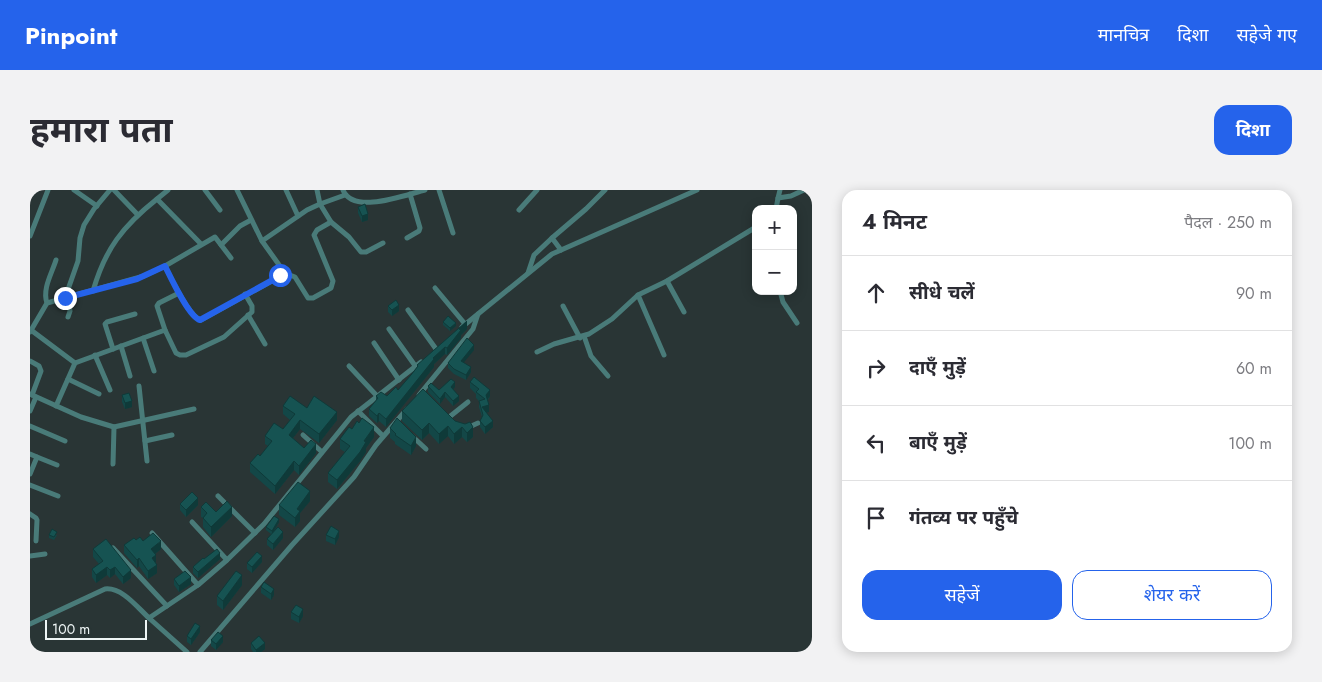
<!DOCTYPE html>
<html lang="hi">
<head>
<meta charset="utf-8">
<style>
	body { margin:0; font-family:Jost,"Noto Sans Devanagari",sans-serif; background:#f2f2f3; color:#2b2b33 }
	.controls { position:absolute; right:15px; top:15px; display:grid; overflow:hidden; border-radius:10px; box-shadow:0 2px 12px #0003 }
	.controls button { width:45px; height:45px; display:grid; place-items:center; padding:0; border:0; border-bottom:1px solid #e1e1e2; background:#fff; color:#2b2b33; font:25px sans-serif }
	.scale { position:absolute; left:15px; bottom:12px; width:102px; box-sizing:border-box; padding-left:5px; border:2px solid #eef5f5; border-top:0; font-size:14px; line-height:18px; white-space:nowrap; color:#eef5f5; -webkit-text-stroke:4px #293535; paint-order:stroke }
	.stop { position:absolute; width:15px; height:15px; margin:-11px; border:4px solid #2563eb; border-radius:50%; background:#fff }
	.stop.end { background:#2563eb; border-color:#fff; box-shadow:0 1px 5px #0008 }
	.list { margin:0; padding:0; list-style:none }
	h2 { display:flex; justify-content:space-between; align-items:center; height:65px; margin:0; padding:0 20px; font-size:21px }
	h2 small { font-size:16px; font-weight:400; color:#7c7c81 }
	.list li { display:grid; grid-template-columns:32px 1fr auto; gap:15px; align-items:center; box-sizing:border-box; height:75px; padding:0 20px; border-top:1px solid #e1e1e2 }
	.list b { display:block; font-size:19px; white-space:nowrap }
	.list em { font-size:16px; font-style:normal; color:#7c7c81 }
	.actions { display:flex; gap:10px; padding:15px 20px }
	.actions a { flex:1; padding:11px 0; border:1px solid #2563eb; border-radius:15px; text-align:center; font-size:18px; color:#2563eb }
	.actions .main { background:#2563eb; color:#fff }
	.icon { flex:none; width:28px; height:28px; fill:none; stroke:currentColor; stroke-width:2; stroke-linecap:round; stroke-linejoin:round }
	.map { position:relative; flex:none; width:782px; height:462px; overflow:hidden; border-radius:15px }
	header { display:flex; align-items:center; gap:30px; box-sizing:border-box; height:70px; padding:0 25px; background:#2563eb; color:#fff }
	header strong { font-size:24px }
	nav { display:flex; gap:28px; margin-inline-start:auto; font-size:18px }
	.intro { display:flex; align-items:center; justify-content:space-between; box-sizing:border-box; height:120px; padding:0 30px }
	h1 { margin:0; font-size:35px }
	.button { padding:12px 22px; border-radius:15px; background:#2563eb; color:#fff; font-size:18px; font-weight:700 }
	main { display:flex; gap:30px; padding:0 30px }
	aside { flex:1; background:#fff; border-radius:15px; box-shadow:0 2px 12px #0003 }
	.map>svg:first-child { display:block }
</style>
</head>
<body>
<header>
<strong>Pinpoint</strong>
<nav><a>मानचित्र</a><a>दिशा</a><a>सहेजे गए</a></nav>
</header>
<div class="intro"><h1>हमारा पता</h1><a class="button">दिशा</a></div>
<main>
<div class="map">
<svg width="782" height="462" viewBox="0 0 782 462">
	<rect width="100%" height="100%" fill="#293535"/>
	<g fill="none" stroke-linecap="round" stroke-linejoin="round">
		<g stroke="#497b79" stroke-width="5">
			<polyline points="44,0 67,16"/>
			<polyline points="84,0 108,25"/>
			<polyline points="175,0 190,20"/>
			<polyline points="207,0 232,51"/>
			<polyline points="256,0 268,26"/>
			<path d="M313 0C323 25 375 5 395 0"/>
			<polyline points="409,0 423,43"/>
			<polyline points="750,0 748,8 761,6 774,0"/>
			<polyline points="315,5 290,14 301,32 319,47 331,62 336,62 353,53"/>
			<polyline points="127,9 138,0"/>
			<polyline points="746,19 748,8"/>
			<polyline points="489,20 507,0"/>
			<polyline points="0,46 18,0"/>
			<polyline points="377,48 389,41 390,38 380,4"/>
			<polyline points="191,55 210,36 221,30"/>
			<polyline points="531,60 522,48 556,19 575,0"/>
			<path d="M135 76C141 88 159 127 171 130L249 87 252 82V79L232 51 277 20 290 14 287 0"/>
			<polyline points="252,82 265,87 278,108 283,108 301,98 303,91 284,45 287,40 301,32"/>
			<polyline points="498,83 504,65 522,48"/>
			<polyline points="637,91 654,122"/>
			<polyline points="405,98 435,134"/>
			<path d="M63 101C75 59 93 36 127 9L171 54"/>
			<polyline points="750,101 753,112 767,133"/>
			<polyline points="608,105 634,165"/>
			<polyline points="35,108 48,71 50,48 54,35 64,19 80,0"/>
			<path d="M17 113C12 99 22 83 26 70"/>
			<polyline points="533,116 550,148"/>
			<polyline points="378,120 406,159"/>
			<polyline points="218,125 235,154"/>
			<polyline points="38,127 40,121 38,107"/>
			<polyline points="432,137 522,64 667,0"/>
			<polyline points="359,139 386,177"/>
			<polyline points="1,140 45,173 26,216"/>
			<polyline points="135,140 127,116 129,113 149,103"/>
			<polyline points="0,142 17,113 114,86 135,76 185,47 201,68"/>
			<polyline points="554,146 561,166 578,186"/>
			<polyline points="113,148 124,181"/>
			<polyline points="344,153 369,190"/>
			<polyline points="91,156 100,186"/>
			<polyline points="83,159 75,134 77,132 105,124"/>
			<polyline points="507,162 524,154 559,144 582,129 608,105 637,91 726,37"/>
			<polyline points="65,165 80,200"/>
			<polyline points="0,171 9,176 11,181 2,205"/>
			<polyline points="45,173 135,140 146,163 150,165 156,165 194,147 222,122 222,116 215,104"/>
			<polyline points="319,176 347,206"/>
			<polyline points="38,189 69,204"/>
			<polyline points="109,196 117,271"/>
			<polyline points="0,204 51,227 84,237 164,219"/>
			<polyline points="389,205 443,139 448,124"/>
			<polyline points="0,221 6,207"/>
			<polyline points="328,221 353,246"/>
			<polyline points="418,228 438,212"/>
			<polyline points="0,236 35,251"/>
			<polyline points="437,238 448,233"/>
			<polyline points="273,245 292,262"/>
			<polyline points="382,246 396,259"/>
			<polyline points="115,251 142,245"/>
			<polyline points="0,264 7,267 0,284"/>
			<polyline points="7,267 27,275"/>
			<polyline points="83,274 84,237"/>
			<polyline points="0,295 28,306"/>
			<polyline points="188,306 225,343"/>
			<polyline points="0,324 6,328 7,330 6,351"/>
			<polyline points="162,332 197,370"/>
			<polyline points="122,343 168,395"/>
			<polyline points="83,358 137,416"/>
			<polyline points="0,366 15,364"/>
			<polyline points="119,428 157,462"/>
			<path d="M0 434 75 399C92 397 107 417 119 428L168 395 197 370 234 334 321 227 391 172"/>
			<polyline points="170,462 262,355 324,287 346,255 377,219"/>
		</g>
	</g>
	<g fill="#134747">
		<polygon points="328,17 338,30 332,32 328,23"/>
		<polygon points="358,116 369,121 362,126 358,122"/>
		<polygon points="413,132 426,136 420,141 413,135"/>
		<polygon points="437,139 431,145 431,148 417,165 415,164 404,174 404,177 356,237 349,231 347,233 339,226 339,219 346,211 346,206 357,206 368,200 381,185 387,177 387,175"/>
		<polygon points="444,160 433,172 441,182 436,190 424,184 418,178 418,173"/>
		<polygon points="440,192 460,206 458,210 459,222 456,222 463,237 455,244 450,237 450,231 452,227 449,217 449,211 446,208 446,204 440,198"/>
		<polygon points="398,196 409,200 425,197 423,199 429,211 423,216 415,207 410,214 398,202"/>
		<polygon points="92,205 102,217 95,219 92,212"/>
		<polygon points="253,216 277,218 307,230 289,253 270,239 263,248 274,258 286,263 269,285 264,280 245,304 220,282 220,273 230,266 238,256 235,254 235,246 253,239 260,230 253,224"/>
		<polygon points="372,221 425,231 443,247 437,252 432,247 424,254 418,246 409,254 399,243 392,250 372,231"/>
		<polygon points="360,238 386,256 381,265 365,254 365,252 360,248"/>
		<polygon points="322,239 344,247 336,258 336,262 330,271 307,299 298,292 298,283 315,262 310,259 310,249"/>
		<polygon points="280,311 270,323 270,331 265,337 249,325 249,315"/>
		<polygon points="150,314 168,315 156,327 150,320"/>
		<polygon points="171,317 186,322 202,326 181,347 173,337 173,328 171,327"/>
		<polygon points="249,332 243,343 253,348 243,360 237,355 237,349 241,344 236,340 236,337"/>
		<polygon points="19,345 27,345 24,350 19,348"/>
		<polygon points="296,345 309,347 305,355 296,351"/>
		<polygon points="106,350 113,351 131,359 125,364 127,383 118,389 109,376 107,378 94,363 94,355"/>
		<polygon points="63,359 101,388 93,394 85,384 80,388 77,385 66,393 62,387 62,379 69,374 63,367"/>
		<polygon points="174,369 190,369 168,388 163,383 163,377"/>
		<polygon points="232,372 222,383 217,379 217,373"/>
		<polygon points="144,389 161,394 149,402 144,395"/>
		<polygon points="212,395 193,420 187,415 187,406"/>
		<polygon points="231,397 244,405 241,410 231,403"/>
		<polygon points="261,422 273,426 269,433 261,429"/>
		<polygon points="170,442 161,455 157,452 157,446"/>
		<polygon points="181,450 193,452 186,460 181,456"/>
		<polygon points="221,453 235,459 231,462 223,462 221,459"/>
	</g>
	<g fill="#0f3a39">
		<polygon points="338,24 338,30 332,32 332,26"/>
		<polygon points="369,115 369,121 362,126 362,120"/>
		<polygon points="437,131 437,139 431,145 431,148 417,165 417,158 429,139"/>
		<polygon points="426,133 426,136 420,141 420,138"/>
		<polygon points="444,155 444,160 431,176 431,171"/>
		<polygon points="415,157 415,164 404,174 404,177 356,237 356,229 403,168"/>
		<polygon points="441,177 441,182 436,190 436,185"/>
		<polygon points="425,192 425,197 421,202 421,197"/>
		<polygon points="460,200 460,206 456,211 456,205"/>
		<polygon points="415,202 415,207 410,214 410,209"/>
		<polygon points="429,206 429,211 423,216 423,211"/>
		<polygon points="102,211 102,217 95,219 95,213"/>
		<polygon points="459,215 459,222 452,224 452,217"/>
		<polygon points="307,222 307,230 289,253 289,244"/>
		<polygon points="349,223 349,231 347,233 347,226"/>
		<polygon points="270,230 270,239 259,253 259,245"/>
		<polygon points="463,231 463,237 455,244 455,237"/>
		<polygon points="399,233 399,243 392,250 392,240"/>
		<polygon points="418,236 418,246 409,254 409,244"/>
		<polygon points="344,237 344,247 336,258 336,262 330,271 307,299 307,290"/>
		<polygon points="432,237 432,247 424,254 424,244"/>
		<polygon points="443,237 443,247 437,252 437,243"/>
		<polygon points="386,247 386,256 381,265 381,256"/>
		<polygon points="286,254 286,263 269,285 269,276"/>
		<polygon points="264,271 264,280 245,304 245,296"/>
		<polygon points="280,301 280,311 270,323 270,331 265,337 265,328 267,319"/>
		<polygon points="168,308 168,315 156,327 156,320"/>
		<polygon points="202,317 202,326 181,347 181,337"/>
		<polygon points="249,329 249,332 242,344 242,341"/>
		<polygon points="309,341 309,347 305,355 305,349"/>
		<polygon points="253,342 253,348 243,360 243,354"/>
		<polygon points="131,351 131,359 121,367 121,359"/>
		<polygon points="190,363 190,369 168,388 168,382"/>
		<polygon points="126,365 126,373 122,368"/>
		<polygon points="232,366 232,372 222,383 222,377"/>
		<polygon points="109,368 109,376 107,378 107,370"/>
		<polygon points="127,375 127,383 118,389 118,381"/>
		<polygon points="77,377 77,385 66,393 66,385"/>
		<polygon points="85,377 85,384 80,388 80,380"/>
		<polygon points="101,380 101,388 93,394 93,387"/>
		<polygon points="212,385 212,395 193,420 193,411"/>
		<polygon points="161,387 161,394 149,402 149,396"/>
		<polygon points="244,399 244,405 241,410 241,404"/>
		<polygon points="273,419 273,426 269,433 269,427"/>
		<polygon points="170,436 170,442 161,455 161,449"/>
		<polygon points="193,446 193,452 186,460 186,454"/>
		<polygon points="235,453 235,459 231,462 226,462 226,460"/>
	</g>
	<g fill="#165352" stroke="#0f3a39">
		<polygon points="335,14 338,24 332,26 328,17"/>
		<polygon points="366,110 369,115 362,120 358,116"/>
		<polygon points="418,126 426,133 420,138 413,132"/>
		<polygon points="437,131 429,139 431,140 417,158 415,157 403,168 404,169 356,229 349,223 347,226 339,219 348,208 346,206 351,202 357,206 366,197 368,200 381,185 388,176 387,175"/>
		<polygon points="437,148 444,155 431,171 441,177 436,185 424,179 418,173"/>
		<polygon points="444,187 460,200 456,205 459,215 452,217 463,231 455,237 450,231 453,225 449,211 455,209 446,202 449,199 440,192"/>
		<polygon points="421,189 425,192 421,197 429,206 423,211 415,202 410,209 398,196 401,193 409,200"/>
		<polygon points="393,199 425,231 435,234 440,232 443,237 437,243 432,237 424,244 418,236 409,244 399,233 392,240 372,221"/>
		<polygon points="99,203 102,211 95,213 92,205"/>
		<polygon points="260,206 277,218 284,206 307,222 289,244 270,230 259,245 274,258 281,250 286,254 269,276 264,271 245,296 220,273 228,264 230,266 242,251 235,246 244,233 253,239 265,224 253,216"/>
		<polygon points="332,228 344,237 334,251 336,252 330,262 307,290 298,283 320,256 310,249 319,237 322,239 327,231 329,233"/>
		<polygon points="367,228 386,247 381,256 365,245 366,244 360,238"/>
		<polygon points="268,292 280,301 267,319 270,321 265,328 249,315"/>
		<polygon points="162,302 168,308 156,320 150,314"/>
		<polygon points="197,311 202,317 181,337 173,328 177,323 171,317 176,312 186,322"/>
		<polygon points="244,326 249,329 242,341 236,337"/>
		<polygon points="301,336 309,341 305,349 296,345"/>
		<polygon points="248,337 253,342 243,354 237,349"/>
		<polygon points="22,339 27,342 24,347 19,345"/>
		<polygon points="123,343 131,351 121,359 126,365 122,368 127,375 118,381 109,368 107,370 94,355 104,348 106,350 110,347 113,351"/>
		<polygon points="76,349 101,380 93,387 85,377 80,380 77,377 66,385 62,379 73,371 63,359"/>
		<polygon points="187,359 190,363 168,382 163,377 173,368 174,369"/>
		<polygon points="227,362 232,366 222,377 217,373"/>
		<polygon points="155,381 161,387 149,396 144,389"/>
		<polygon points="206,381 212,385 193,411 187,406"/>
		<polygon points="234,392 244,399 241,404 231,397"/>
		<polygon points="266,415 273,419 269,427 261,422"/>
		<polygon points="165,433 170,436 161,449 157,446"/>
		<polygon points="188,442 193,446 186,454 181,450"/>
		<polygon points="229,446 235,453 226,460 221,453"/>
	</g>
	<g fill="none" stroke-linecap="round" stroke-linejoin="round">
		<path stroke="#2563eb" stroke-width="6" d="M35 108 107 89 135 76C141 88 159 127 170 130L248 87 250 85"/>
	</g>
</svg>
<div class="controls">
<button>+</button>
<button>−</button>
</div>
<div class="scale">100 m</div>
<div class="stop" style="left:250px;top:85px"></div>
<div class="stop end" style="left:35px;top:108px"></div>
</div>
<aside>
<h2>4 मिनट<small>पैदल · 250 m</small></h2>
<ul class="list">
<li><svg class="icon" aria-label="ahead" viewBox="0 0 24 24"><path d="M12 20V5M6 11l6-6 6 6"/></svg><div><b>सीधे चलें</b></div><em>90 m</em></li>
<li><svg class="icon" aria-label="right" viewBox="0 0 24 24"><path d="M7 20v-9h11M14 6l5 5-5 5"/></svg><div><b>दाएँ मुड़ें</b></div><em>60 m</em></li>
<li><svg class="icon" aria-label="left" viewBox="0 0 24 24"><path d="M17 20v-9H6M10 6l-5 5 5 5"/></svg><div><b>बाएँ मुड़ें</b></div><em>100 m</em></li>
<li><svg class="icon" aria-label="arrive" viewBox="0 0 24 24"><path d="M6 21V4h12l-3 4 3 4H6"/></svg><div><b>गंतव्य पर पहुँचे</b></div></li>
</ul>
<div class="actions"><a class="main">सहेजें</a><a>शेयर करें</a></div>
</aside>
</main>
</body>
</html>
